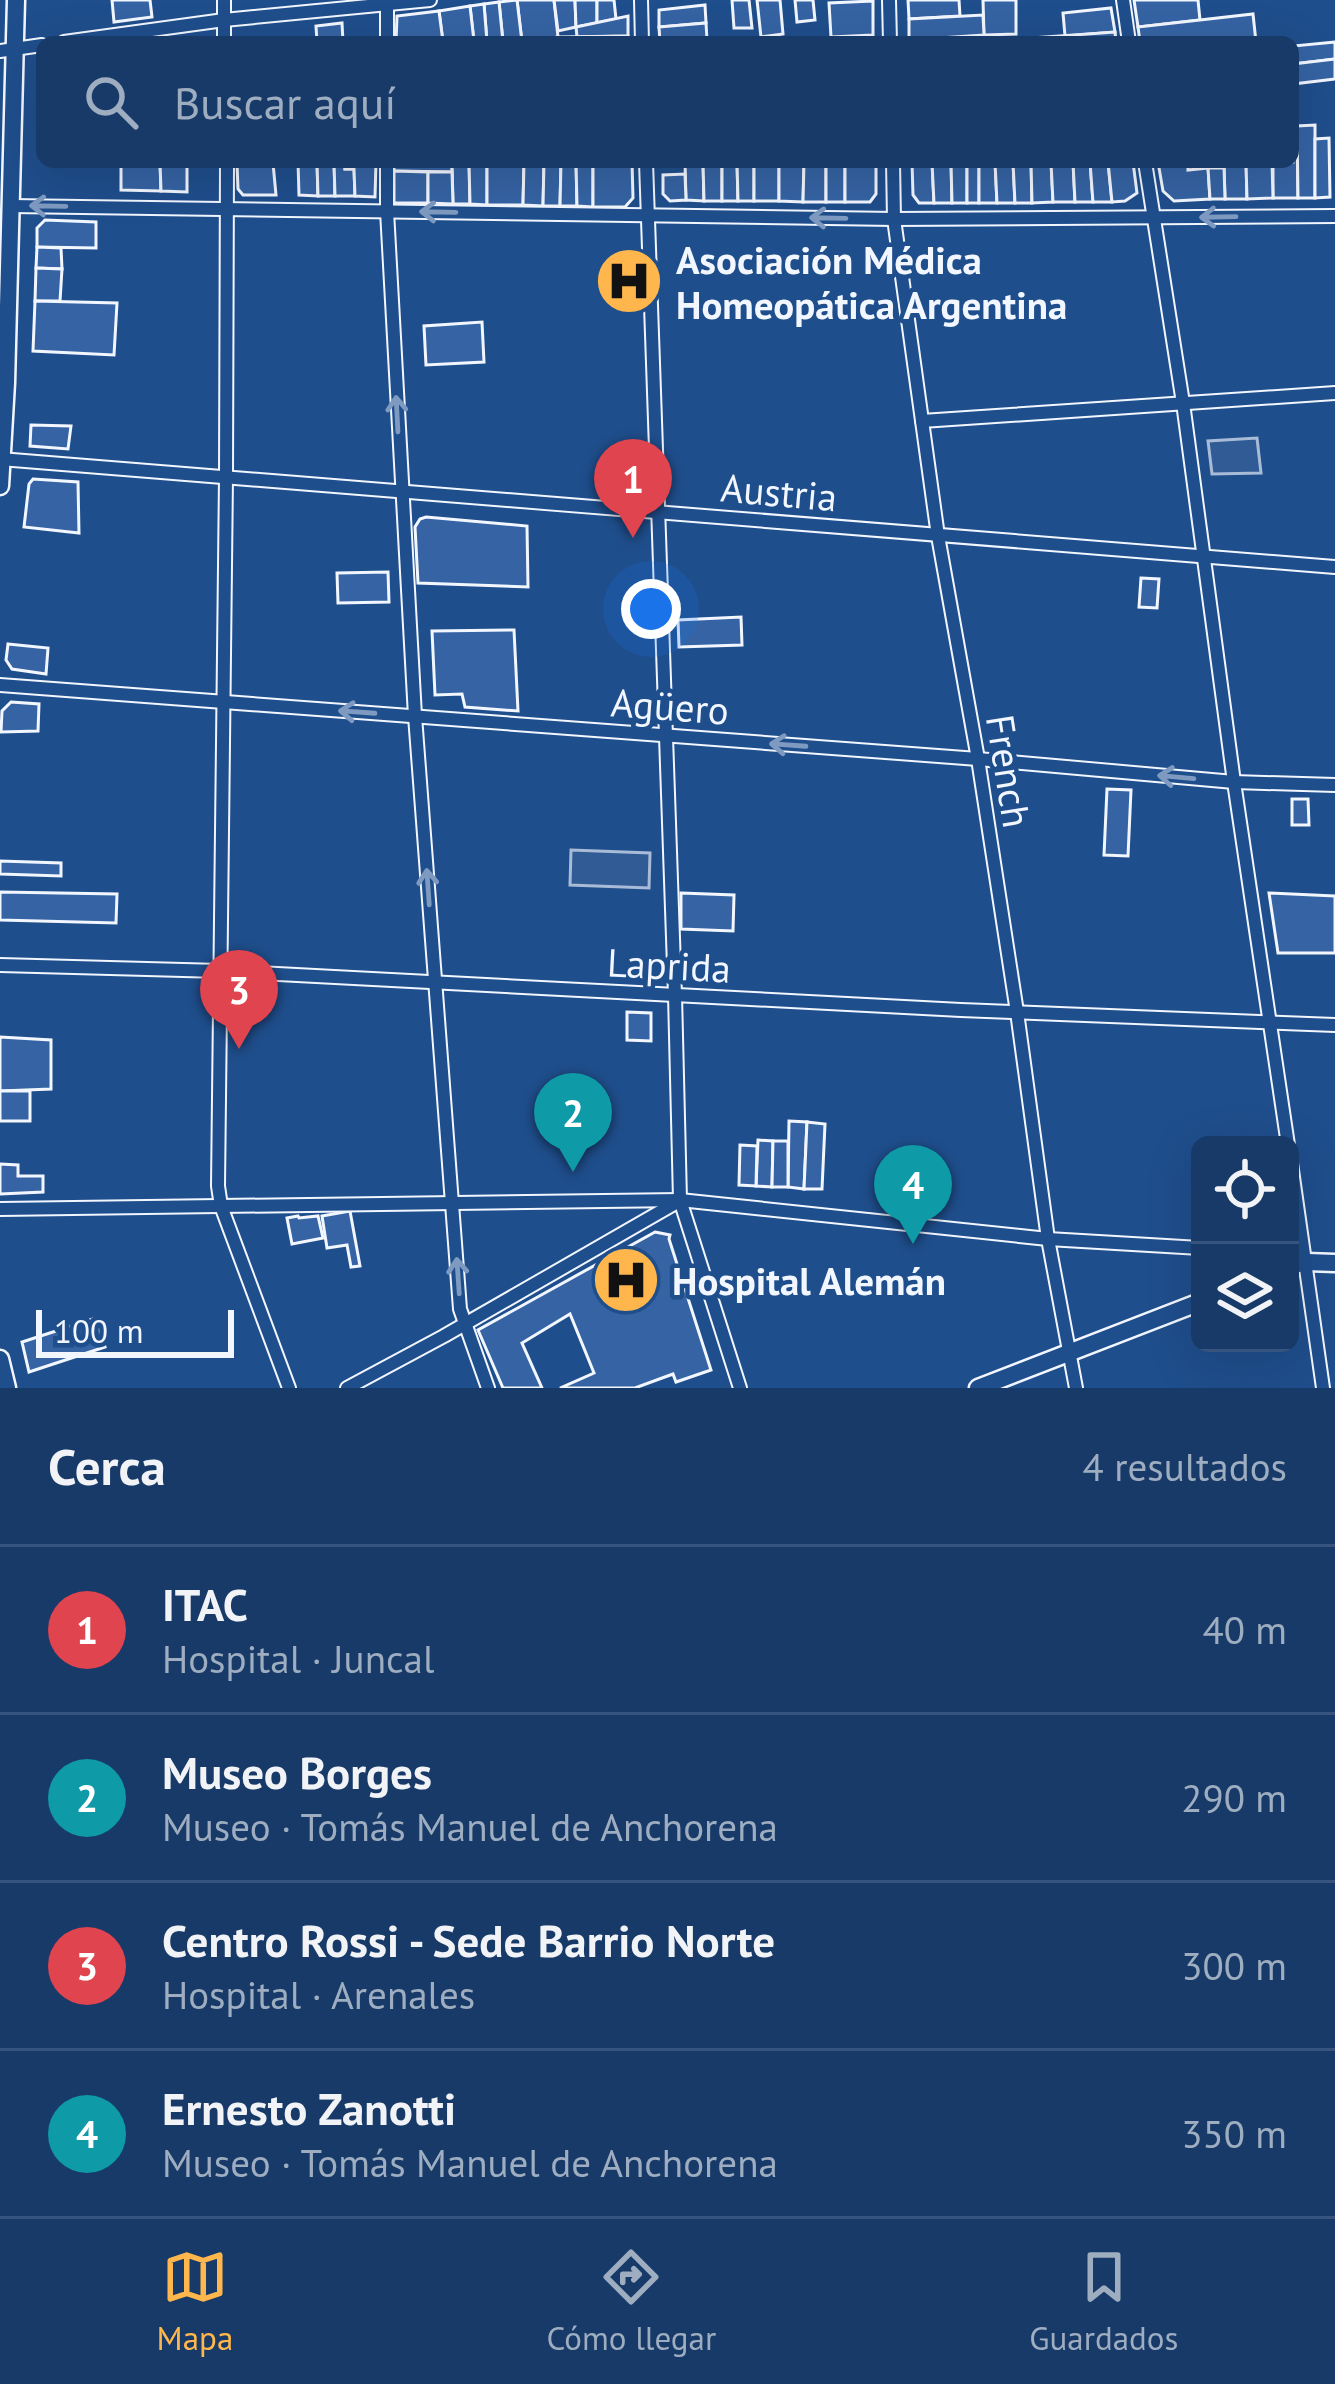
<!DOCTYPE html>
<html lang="es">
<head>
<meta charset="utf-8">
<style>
	body { margin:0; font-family:"PT Sans",sans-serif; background:#244571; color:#f1f3f6 }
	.controls { position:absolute; right:36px; bottom:36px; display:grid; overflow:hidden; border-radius:18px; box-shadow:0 12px 48px #0002 }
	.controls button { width:108px; height:108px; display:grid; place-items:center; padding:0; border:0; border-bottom:3px solid #36547d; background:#173a69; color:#f1f3f6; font:60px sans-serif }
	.scale { position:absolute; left:36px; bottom:30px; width:198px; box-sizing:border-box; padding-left:12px; border:6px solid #f2f6ff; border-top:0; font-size:33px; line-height:42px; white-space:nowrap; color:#f2f6ff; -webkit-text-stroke:9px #1f4e8c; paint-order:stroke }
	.you { position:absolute; left:651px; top:609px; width:42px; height:42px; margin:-30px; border:9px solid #fff; border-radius:50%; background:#1a73e8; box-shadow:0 0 0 18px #1a73e833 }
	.badge { display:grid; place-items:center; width:78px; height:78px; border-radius:50%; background:#ffb74d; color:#fff; font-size:39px; font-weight:700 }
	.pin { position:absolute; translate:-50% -99px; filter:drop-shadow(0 3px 6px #0008) }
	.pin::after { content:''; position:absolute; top:63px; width:42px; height:36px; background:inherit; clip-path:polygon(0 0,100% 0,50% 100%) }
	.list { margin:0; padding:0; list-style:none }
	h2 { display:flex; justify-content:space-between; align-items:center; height:156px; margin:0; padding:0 48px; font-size:51px }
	h2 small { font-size:39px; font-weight:400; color:#9eadc0 }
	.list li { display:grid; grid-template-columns:78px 1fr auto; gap:36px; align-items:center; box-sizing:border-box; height:168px; padding:0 48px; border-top:3px solid #36547d }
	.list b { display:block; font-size:45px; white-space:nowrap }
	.list p { margin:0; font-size:39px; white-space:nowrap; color:#9eadc0 }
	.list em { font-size:39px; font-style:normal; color:#9eadc0 }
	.icon { flex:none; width:66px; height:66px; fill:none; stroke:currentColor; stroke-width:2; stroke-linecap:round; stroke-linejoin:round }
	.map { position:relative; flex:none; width:1335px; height:1388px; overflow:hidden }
	.search { position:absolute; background:#173a69; box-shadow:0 12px 48px #0002; left:36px; right:36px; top:36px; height:132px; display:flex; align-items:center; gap:30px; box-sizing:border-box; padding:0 42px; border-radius:18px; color:#9eadc0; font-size:45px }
	.sheet { height:828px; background:#173a69 }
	nav { display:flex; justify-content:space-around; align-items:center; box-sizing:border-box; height:168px; border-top:3px solid #36547d; background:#173a69; font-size:33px; color:#9eadc0 }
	nav a { display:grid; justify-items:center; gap:6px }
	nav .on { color:#ffb74d }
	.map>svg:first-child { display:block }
</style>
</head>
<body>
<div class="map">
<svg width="1335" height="1388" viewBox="0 0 1335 1388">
	<rect width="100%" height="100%" fill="#1f4e8c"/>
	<g fill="#305b95" stroke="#a8bbd7" stroke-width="3">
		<polygon points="1257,438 1261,473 1212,474 1208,441"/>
		<polygon points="571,850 650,853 649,888 570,885"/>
	</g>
	<g fill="#3563a3" stroke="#f2f6ff" stroke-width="3">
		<polygon points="112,0 150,0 152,17 114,22"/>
		<polygon points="517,0 554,0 558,37 522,42"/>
		<polygon points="517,0 522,42 503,42 499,2"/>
		<polygon points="554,0 575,0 576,27 558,31"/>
		<polygon points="575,0 597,0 597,23 576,27"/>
		<polygon points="597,0 614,0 616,19 597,23"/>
		<polygon points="732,0 749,0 752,28 734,28"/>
		<polygon points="757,0 780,0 783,34 761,37"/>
		<polygon points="795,0 813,0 815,20 797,22"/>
		<polygon points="908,0 959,0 960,16 909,19"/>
		<polygon points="983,0 1016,0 1016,34 984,35"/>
		<polygon points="1134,0 1198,0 1200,20 1138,27"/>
		<polygon points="873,1 873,35 831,37 829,3"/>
		<polygon points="499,2 503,42 487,42 484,4"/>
		<polygon points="484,4 487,42 474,42 470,6"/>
		<polygon points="705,5 706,23 659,27 659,10"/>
		<polygon points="470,6 474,41 443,42 439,11"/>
		<polygon points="1111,8 1115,32 1065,36 1063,13"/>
		<polygon points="439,11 443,42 396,42 397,16"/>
		<polygon points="1253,14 1256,42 1140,42 1138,27"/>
		<polygon points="983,15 984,35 909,40 909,19"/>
		<polygon points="628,16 628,36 577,37 576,27"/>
		<polygon points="342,23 343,42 317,42 316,26"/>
		<polygon points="706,23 707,40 660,42 659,27"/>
		<polygon points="1115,32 1116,42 1018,42 1018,39"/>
		<polygon points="628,36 628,42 559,42 558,37"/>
		<polygon points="1335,42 1335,59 1293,64 1293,46"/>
		<polygon points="1335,59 1335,79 1293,84 1293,64"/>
		<polygon points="1293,113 1297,113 1298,198 1273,198 1273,162 1293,162"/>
		<polygon points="1315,125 1315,198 1298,198 1297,126"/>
		<polygon points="1329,138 1330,197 1315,198 1315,139"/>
		<polygon points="121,162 160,162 161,191 121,190"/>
		<polygon points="160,162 187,162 187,192 161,191"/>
		<polygon points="298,162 317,162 318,196 299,195"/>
		<polygon points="317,162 334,162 335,196 318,196"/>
		<polygon points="334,162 345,162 345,169 354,169 355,196 335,196"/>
		<polygon points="345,162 376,162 375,197 355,196 354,169 345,169"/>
		<polygon points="394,162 452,162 452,172 394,171"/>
		<polygon points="452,162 469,162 470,204 453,204"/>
		<polygon points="469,162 487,162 487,205 470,204"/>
		<polygon points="487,162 524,162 523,205 487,205"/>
		<polygon points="524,162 544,162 543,206 523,205"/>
		<polygon points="544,162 561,162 560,206 543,206"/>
		<polygon points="561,162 576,162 577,206 560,206"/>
		<polygon points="576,162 593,162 593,207 577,206"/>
		<polygon points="593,162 632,162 633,198 625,207 593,207"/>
		<polygon points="685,162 703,162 704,201 686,200"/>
		<polygon points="703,162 722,162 722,201 704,201"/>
		<polygon points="722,162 737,162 738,201 722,201"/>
		<polygon points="737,162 754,162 754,201 738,201"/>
		<rect x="754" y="162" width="25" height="39"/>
		<polygon points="779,162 804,162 803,202 779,201"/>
		<polygon points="804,162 826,162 826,202 803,202"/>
		<rect x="826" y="162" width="19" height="40"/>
		<polygon points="845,162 876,162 876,194 870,202 845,202"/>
		<polygon points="912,162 932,162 934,203 919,203 913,195"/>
		<polygon points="932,162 951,162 952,203 934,203"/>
		<polygon points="951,162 967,162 967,203 952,203"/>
		<rect x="967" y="162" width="12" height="41"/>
		<polygon points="979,162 995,162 997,203 979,203"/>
		<polygon points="995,162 1013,162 1015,203 997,203"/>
		<polygon points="1013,162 1031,162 1032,203 1015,203"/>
		<polygon points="1031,162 1051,162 1053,202 1032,203"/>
		<polygon points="1051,162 1073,162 1075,202 1053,202"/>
		<polygon points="1073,162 1090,162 1093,202 1075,202"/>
		<polygon points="1090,162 1108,162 1112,202 1093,202"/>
		<polygon points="1108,162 1133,162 1137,193 1125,201 1112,202"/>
		<polygon points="1158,162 1188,162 1188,170 1208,168 1210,199 1174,201 1163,191"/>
		<polygon points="1224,162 1246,162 1247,199 1225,199"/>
		<polygon points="1246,162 1272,162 1273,198 1247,199"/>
		<polygon points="273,163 276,195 243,195 238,189 237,164"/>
		<polygon points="1208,168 1224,168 1225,199 1210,199"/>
		<polygon points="394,171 428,172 428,203 394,203"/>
		<polygon points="428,172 452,172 453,204 428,203"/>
		<polygon points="685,174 686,200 670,201 663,194 663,175"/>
		<polygon points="45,220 96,222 96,248 37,247 37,228"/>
		<polygon points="37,247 61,248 62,269 36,268"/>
		<polygon points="36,268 62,269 60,301 35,301"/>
		<polygon points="35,301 117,303 114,355 33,351"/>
		<polygon points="482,322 484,362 426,365 424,326"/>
		<polygon points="31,425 71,426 68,449 30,446"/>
		<polygon points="33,479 78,482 79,533 24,527 29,484"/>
		<polygon points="426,517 527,526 528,587 418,583 415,527 420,519"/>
		<polygon points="388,572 389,602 338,603 337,573"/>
		<polygon points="1141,578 1159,579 1157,608 1139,607"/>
		<polygon points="741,617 742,645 679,647 678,620"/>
		<polygon points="514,630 518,711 465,707 462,694 435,695 432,631"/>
		<polygon points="8,644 48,648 46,674 12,669 6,660"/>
		<polygon points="11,702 39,704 38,731 1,732 2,711"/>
		<polygon points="1107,789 1131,790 1128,856 1104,855"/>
		<polygon points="1292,799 1308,799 1309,825 1292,825"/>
		<polygon points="0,861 61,863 61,876 0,874"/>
		<polygon points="0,892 117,894 116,923 0,920"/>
		<polygon points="681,893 734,895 733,931 681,929"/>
		<polygon points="1269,893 1335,896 1335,953 1278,953"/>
		<polygon points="627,1012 651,1013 651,1041 627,1040"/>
		<polygon points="0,1037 51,1040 51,1089 0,1091"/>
		<rect x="0" y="1091" width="30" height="30"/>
		<polygon points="789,1121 807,1122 804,1189 788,1187"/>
		<polygon points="807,1122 825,1124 822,1189 804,1189"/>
		<polygon points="758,1140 773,1141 772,1187 756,1186"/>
		<polygon points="773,1141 788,1141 788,1187 772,1187"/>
		<polygon points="740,1145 757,1146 756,1186 739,1185"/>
		<polygon points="0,1164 18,1165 18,1176 43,1176 43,1192 0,1194"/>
		<polygon points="350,1211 360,1266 351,1267 347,1245 327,1248 322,1216"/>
		<polygon points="298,1216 299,1218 318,1216 323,1238 292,1244 287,1218"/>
		<polygon points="655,1232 670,1235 669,1239 711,1370 676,1382 673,1374 635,1388 560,1388 594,1373 570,1314 522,1343 542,1388 503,1388 478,1330"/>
		<polygon points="96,1318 105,1347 29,1372 22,1342"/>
	</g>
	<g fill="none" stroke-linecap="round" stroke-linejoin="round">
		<defs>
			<g id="street">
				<polyline points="224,0 224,42"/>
				<polyline points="641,0 642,42"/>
				<polyline points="889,0 890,42"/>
				<polyline points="1123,0 1129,42"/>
				<polyline points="64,42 224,20 430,0"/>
				<polyline points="387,42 387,1"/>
				<polyline points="0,51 42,45"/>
				<polyline points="227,162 226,477 218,1186 221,1206 289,1388"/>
				<polyline points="387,162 387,211 415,716 460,1309 488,1388"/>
				<polyline points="646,162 675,995 680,1200 740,1388"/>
				<polyline points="893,162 894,219 938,536 978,759 1017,1012 1048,1239 1076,1388"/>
				<polyline points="1145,162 1183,403 1234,782 1288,1145"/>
				<polyline points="11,206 894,219 1335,216"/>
				<polyline points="922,421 1335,393"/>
				<polyline points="0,459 1335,567"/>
				<polyline points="0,685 978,759 1234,782 1335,785"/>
				<polyline points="0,965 220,971 961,1010 1335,1025"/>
				<polyline points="1290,1156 1323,1388"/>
				<polyline points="0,1209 680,1200 1048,1239 1200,1248"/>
				<polyline points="347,1388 444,1336 679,1201"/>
			</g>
			<g id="secondary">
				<polyline points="0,486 6,383 16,0"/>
				<polyline points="1290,1266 1307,1262 1335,1263"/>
				<polyline points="0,1359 7,1388"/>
				<polyline points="978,1388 1200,1302"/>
			</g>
		</defs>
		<use href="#street" stroke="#f2f6ff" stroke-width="16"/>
		<use href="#secondary" stroke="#f2f6ff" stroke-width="21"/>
		<use href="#street" stroke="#1f4e8c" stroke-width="12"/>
		<use href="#secondary" stroke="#1f4e8c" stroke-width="16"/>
	</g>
	<defs><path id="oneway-shaft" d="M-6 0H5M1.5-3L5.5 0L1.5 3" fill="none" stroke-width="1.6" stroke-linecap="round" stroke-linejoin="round" transform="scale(3)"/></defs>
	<g stroke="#7e9ac0">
		<use href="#oneway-shaft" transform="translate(48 206) rotate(-179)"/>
		<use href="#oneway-shaft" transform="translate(438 212) rotate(-179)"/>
		<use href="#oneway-shaft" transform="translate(1218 217) rotate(179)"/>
		<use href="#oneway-shaft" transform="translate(828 218) rotate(-179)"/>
		<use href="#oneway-shaft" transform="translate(397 414) rotate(-93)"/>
		<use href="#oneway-shaft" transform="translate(357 712) rotate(-176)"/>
		<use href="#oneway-shaft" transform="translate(788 745) rotate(-176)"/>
		<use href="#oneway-shaft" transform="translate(1176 777) rotate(-175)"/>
		<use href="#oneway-shaft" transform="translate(428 887) rotate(-94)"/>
		<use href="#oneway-shaft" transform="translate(458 1276) rotate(-94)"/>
	</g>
	<defs>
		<symbol id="hospital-disc" viewBox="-11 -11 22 22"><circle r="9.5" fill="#ffb74d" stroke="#1f4e8c"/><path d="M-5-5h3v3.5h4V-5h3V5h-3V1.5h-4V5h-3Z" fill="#111"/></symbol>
	</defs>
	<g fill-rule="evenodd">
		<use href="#hospital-disc" x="591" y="243" width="76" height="76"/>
		<use href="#hospital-disc" x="588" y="1242" width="76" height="76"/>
	</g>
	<g text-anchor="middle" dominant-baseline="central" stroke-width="9" stroke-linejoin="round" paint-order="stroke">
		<g font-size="39" font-weight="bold" fill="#f2f6ff" stroke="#1f4e8c" text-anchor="start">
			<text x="676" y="259">Asociación Médica<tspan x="676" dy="45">Homeopática Argentina</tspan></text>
			<text x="672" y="1280">Hospital Alemán</text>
		</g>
		<g font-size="39" fill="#f2f6ff" stroke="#1f4e8c">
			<text transform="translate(779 492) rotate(5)">Austria</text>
			<text transform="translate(670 706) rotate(4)">Agüero</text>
			<text transform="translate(1009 771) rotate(81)">French</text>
			<text transform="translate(669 965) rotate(3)">Laprida</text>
		</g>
	</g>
</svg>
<div class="controls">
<button><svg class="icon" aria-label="locate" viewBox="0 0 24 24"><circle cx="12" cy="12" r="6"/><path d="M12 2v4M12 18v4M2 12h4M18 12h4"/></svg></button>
<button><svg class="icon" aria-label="layers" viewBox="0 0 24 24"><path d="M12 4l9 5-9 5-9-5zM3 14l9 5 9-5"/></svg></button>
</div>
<div class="scale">100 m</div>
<div class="you"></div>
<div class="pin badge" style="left:633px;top:538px;background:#e0444e">1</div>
<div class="pin badge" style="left:573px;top:1172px;background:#0f9aa8">2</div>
<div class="pin badge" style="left:239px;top:1049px;background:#e0444e">3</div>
<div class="pin badge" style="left:913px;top:1244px;background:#0f9aa8">4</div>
<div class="search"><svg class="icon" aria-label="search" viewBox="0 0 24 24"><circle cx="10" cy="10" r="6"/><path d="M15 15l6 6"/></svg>Buscar aquí</div>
</div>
<section class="sheet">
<h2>Cerca<small>4 resultados</small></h2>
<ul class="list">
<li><span class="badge" style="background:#e0444e">1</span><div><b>ITAC</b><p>Hospital · Juncal</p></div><em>40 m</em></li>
<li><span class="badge" style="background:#0f9aa8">2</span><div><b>Museo Borges</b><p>Museo · Tomás Manuel de Anchorena</p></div><em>290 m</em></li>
<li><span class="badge" style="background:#e0444e">3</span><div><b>Centro Rossi - Sede Barrio Norte</b><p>Hospital · Arenales</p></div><em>300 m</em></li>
<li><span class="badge" style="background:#0f9aa8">4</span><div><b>Ernesto Zanotti</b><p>Museo · Tomás Manuel de Anchorena</p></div><em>350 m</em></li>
</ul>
</section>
<nav>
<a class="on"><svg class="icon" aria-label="map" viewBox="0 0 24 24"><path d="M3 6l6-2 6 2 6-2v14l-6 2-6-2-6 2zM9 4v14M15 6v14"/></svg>Mapa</a>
<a><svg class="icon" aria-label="directions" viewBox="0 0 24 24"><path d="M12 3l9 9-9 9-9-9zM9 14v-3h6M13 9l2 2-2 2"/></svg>Cómo llegar</a>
<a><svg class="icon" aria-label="saved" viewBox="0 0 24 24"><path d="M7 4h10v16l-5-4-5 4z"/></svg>Guardados</a>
</nav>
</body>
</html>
